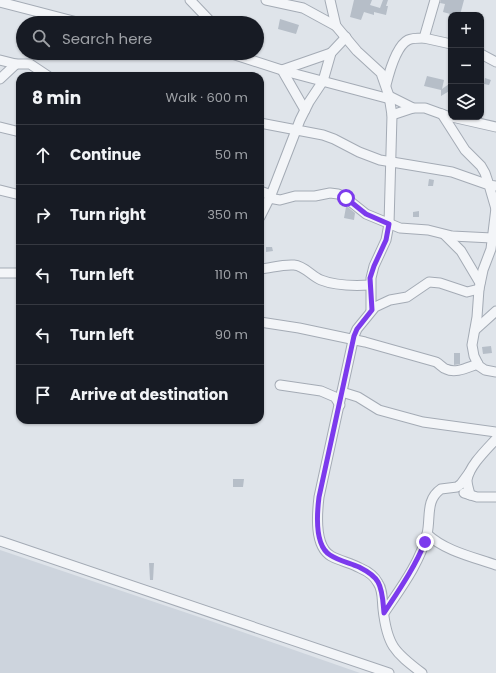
<!DOCTYPE html>
<html lang="en">
<head>
<meta charset="utf-8">
<style>
	body { margin:0; font-family:Poppins,sans-serif; background:#242831; color:#f1f3f6 }
	.controls { position:absolute; right:12px; top:12px; display:grid; overflow:hidden; border-radius:8px; box-shadow:0 1px 3px #0004 }
	.controls button { width:36px; height:36px; display:grid; place-items:center; padding:0; border:0; border-bottom:1px solid #363941; background:#171b24; color:#f1f3f6; font:20px sans-serif }
	.stop { position:absolute; width:12px; height:12px; margin:-9px; border:3px solid #7c3aed; border-radius:50%; background:#fff }
	.stop.end { background:#7c3aed; border-color:#fff; box-shadow:0 1px 4px #0008 }
	.list { margin:0; padding:0; list-style:none }
	h2 { display:flex; justify-content:space-between; align-items:center; height:52px; margin:0; padding:0 16px; font-size:17px }
	h2 small { font-size:13px; font-weight:400; color:#9ea1a6 }
	.list li { display:grid; grid-template-columns:26px 1fr auto; gap:12px; align-items:center; box-sizing:border-box; height:60px; padding:0 16px; border-top:1px solid #363941 }
	.list b { display:block; font-size:15px; white-space:nowrap }
	.list em { font-size:13px; font-style:normal; color:#9ea1a6 }
	.icon { flex:none; width:22px; height:22px; fill:none; stroke:currentColor; stroke-width:2; stroke-linecap:round; stroke-linejoin:round }
	.map { position:relative; flex:none; width:496px; height:673px; overflow:hidden }
	.search { position:absolute; background:#171b24; box-shadow:0 1px 3px #0004; left:16px; top:16px; width:248px; height:44px; display:flex; align-items:center; gap:10px; box-sizing:border-box; padding:0 14px; border-radius:22px; color:#9ea1a6; font-size:15px }
	.panel { position:absolute; background:#171b24; box-shadow:0 1px 3px #0004; left:16px; top:72px; width:248px; height:352px; border-radius:12px }
	.map>svg:first-child { display:block }
</style>
</head>
<body>
<div class="map">
<svg width="496" height="673" viewBox="0 0 496 673">
	<rect width="100%" height="100%" fill="#dfe4ea"/>
	<polygon fill="#cdd4dd" points="0,550 205,619 360,673 0,673"/>
	<g fill="#b6bec8">
		<polygon points="354,0 372,0 370,5 380,8 383,0 388,0 386,6 388,6 386,15 374,12 374,15 364,12 361,20 350,17"/>
		<polygon points="441,0 464,0 460,15 454,15 443,12 445,4 440,3"/>
		<polygon points="280,19 299,25 296,34 278,29"/>
		<polygon points="427,76 444,80 442,89 449,84 451,90 441,96 441,90 424,86"/>
		<polygon points="485,78 491,80 489,85 484,84"/>
		<polygon points="429,179 434,180 433,186 428,186"/>
		<polygon points="344,204 355,213 354,220 344,218 346,207 344,207"/>
		<polygon points="419,211 419,217 413,217 413,212"/>
		<polygon points="266,247 272,247 273,251 266,252"/>
		<polygon points="491,346 492,353 483,354 482,347"/>
		<polygon points="454,353 460,353 460,364 454,365"/>
		<polygon points="233,479 244,479 243,487 233,487"/>
		<polygon points="149,563 154,563 153,580 150,580"/>
	</g>
	<g fill="none" stroke-linecap="round" stroke-linejoin="round">
		<defs>
			<g id="minor">
				<polyline points="190,0 212,23"/>
				<polyline points="266,0 303,8 336,26 357,51 381,73 389,96 392,115 389,224 386,240 374,266 371,278 371,310"/>
				<polyline points="330,0 336,26"/>
				<polyline points="0,2 81,23"/>
				<polyline points="424,38 451,44"/>
				<polyline points="229,53 288,72 390,99"/>
				<polyline points="481,54 496,62"/>
				<polyline points="0,60 16,64 30,64 48,76"/>
				<polyline points="0,79 16,64"/>
				<path d="M386 85C389 73 396 46 408 40 412 38 419 38 424 38L435 0"/>
				<polyline points="389,96 413,108 425,108 447,116"/>
				<polyline points="305,110 282,70 331,53"/>
				<polyline points="442,114 465,150 481,166 485,173 489,185 496,186"/>
				<polyline points="392,115 413,108"/>
				<polyline points="452,117 496,127"/>
				<polyline points="260,123 323,135 334,139 359,152 380,160 452,172 489,185 496,209"/>
				<polyline points="0,127 20,132"/>
				<polyline points="0,190 20,195"/>
				<polyline points="260,191 271,195"/>
				<polyline points="269,198 280,200 295,196 315,196 330,193 338,194 346,198 366,214 400,228 428,230 452,236 492,238"/>
				<polyline points="496,208 491,249 483,270 479,289 477,317 472,345 474,356 479,366 485,370 496,372"/>
				<polyline points="260,217 271,195 300,120 309,102 323,81 331,53 346,37"/>
				<polyline points="445,235 461,251 480,283"/>
				<path d="M260 269C271 268 283 264 294 265 305 266 311 276 321 280 336 286 353 286 370 285"/>
				<polyline points="0,273 20,273"/>
				<path d="M260 322 299 328 365 342 436 362C440 364 442 368 446 369 456 374 468 367 478 364"/>
				<polyline points="475,330 496,311"/>
				<polyline points="280,385 321,391 335,397 340,405"/>
				<polyline points="342,392 358,397 379,410 423,422 496,432"/>
				<polyline points="464,493 477,497 496,497"/>
				<path d="M470 495C469 490 467 485 467 480 469 466 487 449 496 439"/>
				<path d="M427 534C445 551 473 557 496 565"/>
				<polyline points="0,541 389,673"/>
				<path d="M384 613C400 589 420 563 427 534 431 518 425 500 441 489L457 487 461 484 469 473"/>
				<path d="M422 673C394 652 387 645 383 609 382 600 383 590 378 583 374 575 367 571 360 568 351 563 340 561 331 556 314 546 317 514 319 497L354 336 357 329 375 307 390 300 407 297 429 282 440 283 467 292 479 289"/>
			</g>
		</defs>
		<use href="#minor" stroke="#a4abb5" stroke-width="11"/>
		<use href="#minor" stroke="#f3f5f8" stroke-width="9"/>
	</g>
	<g fill="none" stroke-linecap="round" stroke-linejoin="round">
		<path stroke="#7c3aed" stroke-width="5" d="M346 198 366 214 389 224 386 240 374 266 370 278 372 310 357 329 354 336 319 497C317 513 314 545 330 555 339 561 350 563 359 567 367 571 374 575 378 582 383 591 383 603 384 613 399 590 415 567 425 542"/>
	</g>
</svg>
<div class="controls">
<button>+</button>
<button>−</button>
<button><svg class="icon" aria-label="layers" viewBox="0 0 24 24"><path d="M12 4l9 5-9 5-9-5zM3 14l9 5 9-5"/></svg></button>
</div>
<div class="stop" style="left:346px;top:198px"></div>
<div class="stop end" style="left:425px;top:542px"></div>
<div class="search"><svg class="icon" aria-label="search" viewBox="0 0 24 24"><circle cx="10" cy="10" r="6"/><path d="M15 15l6 6"/></svg>Search here</div>
<section class="panel">
<h2>8 min<small>Walk · 600 m</small></h2>
<ul class="list">
<li><svg class="icon" aria-label="ahead" viewBox="0 0 24 24"><path d="M12 20V5M6 11l6-6 6 6"/></svg><div><b>Continue</b></div><em>50 m</em></li>
<li><svg class="icon" aria-label="right" viewBox="0 0 24 24"><path d="M7 20v-9h11M14 6l5 5-5 5"/></svg><div><b>Turn right</b></div><em>350 m</em></li>
<li><svg class="icon" aria-label="left" viewBox="0 0 24 24"><path d="M17 20v-9H6M10 6l-5 5 5 5"/></svg><div><b>Turn left</b></div><em>110 m</em></li>
<li><svg class="icon" aria-label="left" viewBox="0 0 24 24"><path d="M17 20v-9H6M10 6l-5 5 5 5"/></svg><div><b>Turn left</b></div><em>90 m</em></li>
<li><svg class="icon" aria-label="arrive" viewBox="0 0 24 24"><path d="M6 21V4h12l-3 4 3 4H6"/></svg><div><b>Arrive at destination</b></div></li>
</ul>
</section>
</div>
</body>
</html>
